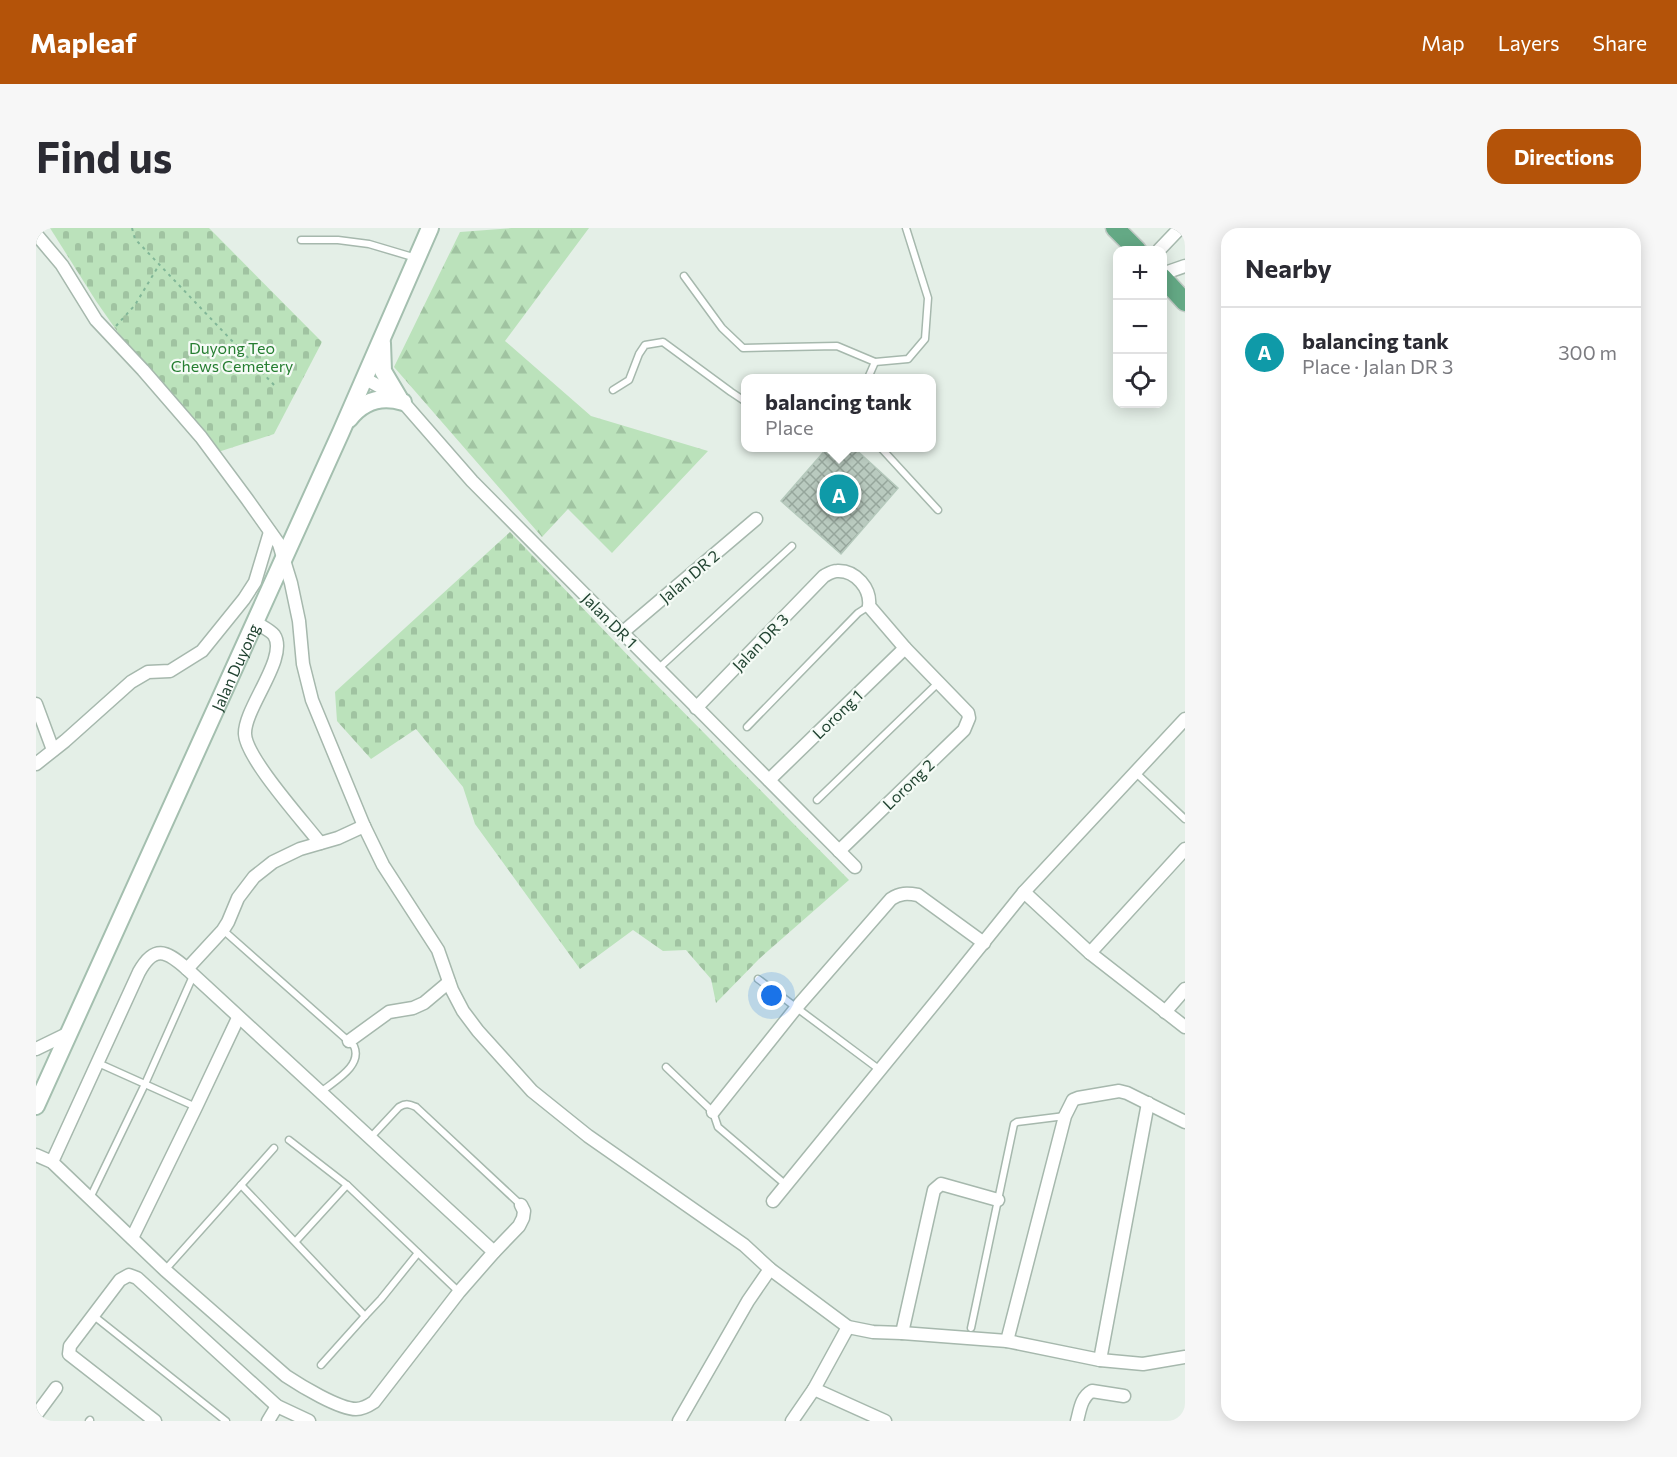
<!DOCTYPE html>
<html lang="en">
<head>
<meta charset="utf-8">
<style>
	body { margin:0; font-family:Commissioner,sans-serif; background:#f7f7f7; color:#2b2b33 }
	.controls { position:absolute; right:18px; top:18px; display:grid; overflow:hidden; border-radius:12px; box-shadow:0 3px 15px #0003 }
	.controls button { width:54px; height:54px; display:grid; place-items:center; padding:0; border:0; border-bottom:2px solid #e1e1e2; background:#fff; color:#2b2b33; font:30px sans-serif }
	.you { position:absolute; left:736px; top:768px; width:21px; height:21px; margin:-15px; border:4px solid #fff; border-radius:50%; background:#1a73e8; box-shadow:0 0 0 9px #1a73e833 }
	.badge { display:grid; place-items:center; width:39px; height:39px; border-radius:50%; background:#b45309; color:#fff; font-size:20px; font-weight:700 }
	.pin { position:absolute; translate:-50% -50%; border:3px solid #fff; box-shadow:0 2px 6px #0006 }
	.popup { position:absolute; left:705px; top:146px; width:195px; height:78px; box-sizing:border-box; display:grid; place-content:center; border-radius:12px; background:#fff; filter:drop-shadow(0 2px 4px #0005); font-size:20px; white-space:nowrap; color:#7c7c81 }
	.popup b { font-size:22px; color:#2b2b33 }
	.popup::after { content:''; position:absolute; left:50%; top:100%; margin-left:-12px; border:12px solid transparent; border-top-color:#fff }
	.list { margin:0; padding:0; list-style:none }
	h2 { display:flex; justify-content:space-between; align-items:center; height:78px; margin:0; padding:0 24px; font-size:26px }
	h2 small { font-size:20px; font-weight:400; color:#7c7c81 }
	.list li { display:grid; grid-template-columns:39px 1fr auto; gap:18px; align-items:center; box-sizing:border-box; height:90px; padding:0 24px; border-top:2px solid #e1e1e2 }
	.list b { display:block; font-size:22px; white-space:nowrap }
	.list p { margin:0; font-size:20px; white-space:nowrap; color:#7c7c81 }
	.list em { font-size:20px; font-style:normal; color:#7c7c81 }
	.icon { flex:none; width:33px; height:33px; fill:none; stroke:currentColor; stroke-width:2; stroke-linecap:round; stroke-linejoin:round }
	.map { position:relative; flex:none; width:1149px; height:1193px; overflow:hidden; border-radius:18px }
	header { display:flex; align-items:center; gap:36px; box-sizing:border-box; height:84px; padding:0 30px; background:#b45309; color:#fff }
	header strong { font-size:28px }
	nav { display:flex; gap:33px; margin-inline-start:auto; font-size:21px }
	.intro { display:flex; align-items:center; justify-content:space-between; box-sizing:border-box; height:144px; padding:0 36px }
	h1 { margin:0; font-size:42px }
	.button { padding:15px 27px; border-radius:18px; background:#b45309; color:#fff; font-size:21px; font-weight:700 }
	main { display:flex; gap:36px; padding:0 36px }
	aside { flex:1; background:#fff; border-radius:18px; box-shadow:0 3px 15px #0003 }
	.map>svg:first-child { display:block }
</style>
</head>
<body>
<header>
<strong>Mapleaf</strong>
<nav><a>Map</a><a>Layers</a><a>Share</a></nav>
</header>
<div class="intro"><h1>Find us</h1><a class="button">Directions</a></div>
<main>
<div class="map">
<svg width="1149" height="1193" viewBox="0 0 1149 1193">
	<defs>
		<pattern id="forest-firs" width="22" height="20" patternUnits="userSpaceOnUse" patternTransform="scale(1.5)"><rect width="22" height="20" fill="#bbe2bb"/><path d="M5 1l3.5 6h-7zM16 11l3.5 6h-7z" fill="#a0c3a1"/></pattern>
		<pattern id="cemetery-stones" width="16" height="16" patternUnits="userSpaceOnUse" patternTransform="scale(1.5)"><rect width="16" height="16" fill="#bbe2bb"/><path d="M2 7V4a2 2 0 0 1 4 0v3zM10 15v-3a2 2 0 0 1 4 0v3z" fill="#a0c3a1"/></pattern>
		<pattern id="building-cross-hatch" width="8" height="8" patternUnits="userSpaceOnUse" patternTransform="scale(1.5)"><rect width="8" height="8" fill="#b9cabf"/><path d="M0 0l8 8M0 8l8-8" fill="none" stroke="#96a69c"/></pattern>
	</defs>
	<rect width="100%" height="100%" fill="#e4efe7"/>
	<polygon fill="url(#forest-firs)" points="476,0 553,0 469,113 555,188 672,223 576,325 532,281 506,309 358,139 424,4"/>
	<g fill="url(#cemetery-stones)">
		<polygon points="14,0 173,0 286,114 238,206 179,225 83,106 60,73"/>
		<polygon points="474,304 603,439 813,652 723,731 680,775 675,751 650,722 627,723 597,702 544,741 439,596 427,559 380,501 335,531 301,493 299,464"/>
	</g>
	<polygon fill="url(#building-cross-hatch)" stroke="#b5c9bc" stroke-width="1.5" points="792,219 817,219 862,260 805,326 745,273"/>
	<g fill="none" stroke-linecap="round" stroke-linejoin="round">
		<defs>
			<g id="lane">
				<polyline points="265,12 302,12 333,16 380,30"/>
				<polyline points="648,48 686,100 707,120 801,118 839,134 872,131 889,111 892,70 870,0"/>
				<polyline points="832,150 839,134"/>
				<polyline points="577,162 593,152 603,126 609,117 627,114 695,164 710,174"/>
				<polyline points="845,220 902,282"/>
				<polyline points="623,440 756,318"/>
				<polyline points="711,499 822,385 833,378"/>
				<polyline points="1099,544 1149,591"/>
				<polyline points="781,572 902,455"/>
				<path d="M187 702 318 818C327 838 298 853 285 864"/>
				<polyline points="722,751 844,842"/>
				<polyline points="62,835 160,879"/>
				<polyline points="630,839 677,884 682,899 750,957"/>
				<path d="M335 909 363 879C370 875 373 876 380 879L485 977"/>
				<polyline points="253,912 311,957 423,1064"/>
				<polyline points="205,957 329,1088 345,1071 382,1025"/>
				<polyline points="54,970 109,856 157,748"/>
				<polyline points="260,1013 311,957"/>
				<polyline points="129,1042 238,920"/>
				<polyline points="58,1088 190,1193"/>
				<polyline points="935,1100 978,896 981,894 1029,888"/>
				<polyline points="285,1137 329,1088"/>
				<polyline points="53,1193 54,1192"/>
			</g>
			<g id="street">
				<polyline points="0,6 26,37 60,92 107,142 165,209 211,271 243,316 255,355 263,393 267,436 276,472 328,598 347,637 402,722 416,762 427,783 442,803 496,863 552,908 708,1017 734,1041 812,1099 837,1104 866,1105 971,1113 1064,1132 1107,1136 1149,1129"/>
				<polyline points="1123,22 1143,1"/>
				<polyline points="1126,46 1149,38"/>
				<polyline points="328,150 355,165 367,174 436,253 819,639"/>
				<path d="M219 394C225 398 234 402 238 407 253 429 208 480 209 506 210 530 267 593 284 615"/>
				<polyline points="587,404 720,291"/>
				<polyline points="0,476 17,522"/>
				<path d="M660 480 788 348C792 346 796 343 801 343 820 342 835 361 833 378L869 420 932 485 933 490 928 502 803 623"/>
				<polyline points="0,536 29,513 95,454 112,444 134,443 166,423 208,371 219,354 234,304"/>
				<polyline points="733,552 869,420"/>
				<polyline points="988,664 1054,725 1149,799"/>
				<polyline points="1054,725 1149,621"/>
				<polyline points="151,741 187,702 192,694 202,670 218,649 237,634 264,621 302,610 328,598"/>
				<polyline points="1129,784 1149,761"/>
				<polyline points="313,813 353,784 377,780 388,775 413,754"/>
				<polyline points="0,821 33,805"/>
				<path d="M677 884 760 780 855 671C864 665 871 665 882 667L948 715"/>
				<path d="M0 927 16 934 129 1042 250 1148C265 1158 303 1181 320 1181 327 1181 332 1178 338 1174L423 1064 458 1024 483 998 487 990 488 983 485 977"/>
				<path d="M16 934 103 744C118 717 130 722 151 741L458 1024"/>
				<polyline points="737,973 906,766 988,664 1149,491"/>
				<polyline points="96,1010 160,879 202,790"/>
				<polyline points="866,1105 898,962 905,956 962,972"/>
				<polyline points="971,1113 1029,888 1037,872 1042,870 1083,863 1091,865 1149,894"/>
				<polyline points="1064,1132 1112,875"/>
				<polyline points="778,1161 849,1193"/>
				<polyline points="0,1187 20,1160"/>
				<polyline points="119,1193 33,1126 34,1118 84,1052 93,1047 101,1050 241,1178 273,1193"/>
				<polyline points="232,1193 241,1178"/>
				<polyline points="643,1193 712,1073 734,1041"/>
				<polyline points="756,1193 778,1161 812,1099"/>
				<path d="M1041 1193C1044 1182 1045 1169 1056 1163L1088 1168"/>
			</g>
			<g id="secondary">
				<polyline points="346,115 347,143 363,170"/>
				<path d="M313 191C327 173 345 167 367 174"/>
				<path id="s1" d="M0 878 305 204 394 0"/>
			</g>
			<g id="primary">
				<polyline points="1079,0 1101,22"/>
				<polyline points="1126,49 1149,74"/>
			</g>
		</defs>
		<use href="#lane" stroke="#a6b8ad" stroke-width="9"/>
		<use href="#street" stroke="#a6b8ad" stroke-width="15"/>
		<use href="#secondary" stroke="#a4bfaf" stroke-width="20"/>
		<use href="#primary" stroke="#c1cac5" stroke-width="21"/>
		<g stroke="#81b697" stroke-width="2" stroke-dasharray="3 4.5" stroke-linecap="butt">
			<polyline points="96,0 99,11 239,158"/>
			<polyline points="80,98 99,77 123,37"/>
		</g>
		<use href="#lane" stroke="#fff" stroke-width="6"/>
		<use href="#street" stroke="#fff" stroke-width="12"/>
		<use href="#secondary" stroke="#fff" stroke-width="16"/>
		<use href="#primary" stroke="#64a985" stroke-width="18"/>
	</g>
	<g text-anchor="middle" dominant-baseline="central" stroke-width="4.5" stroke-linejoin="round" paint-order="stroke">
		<g font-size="16" fill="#267e31" stroke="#f5fbf6">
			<text x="196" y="119">Duyong Teo<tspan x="196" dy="18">Chews Cemetery</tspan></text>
		</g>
		<g font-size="16" fill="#214331" stroke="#f5fbf6">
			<text transform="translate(653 348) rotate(-40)">Jalan DR 2</text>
			<text transform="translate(574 392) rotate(45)">Jalan DR 1</text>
			<text transform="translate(724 414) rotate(-46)">Jalan DR 3</text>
			<text stroke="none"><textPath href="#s1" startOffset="482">Jalan Duyong</textPath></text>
			<text transform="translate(801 486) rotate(-44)">Lorong 1</text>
			<text transform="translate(872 556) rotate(-44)">Lorong 2</text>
		</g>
	</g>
</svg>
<div class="controls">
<button>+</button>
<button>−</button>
<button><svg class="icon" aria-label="locate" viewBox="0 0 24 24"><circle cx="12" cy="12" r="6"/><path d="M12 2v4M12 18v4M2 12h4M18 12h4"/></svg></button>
</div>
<div class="you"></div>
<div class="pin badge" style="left:803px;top:266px;background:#0f9aa8">A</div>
<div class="popup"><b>balancing tank</b>Place</div>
</div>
<aside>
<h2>Nearby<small></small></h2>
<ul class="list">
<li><span class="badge" style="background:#0f9aa8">A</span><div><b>balancing tank</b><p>Place · Jalan DR 3</p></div><em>300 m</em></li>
</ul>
</aside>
</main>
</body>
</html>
